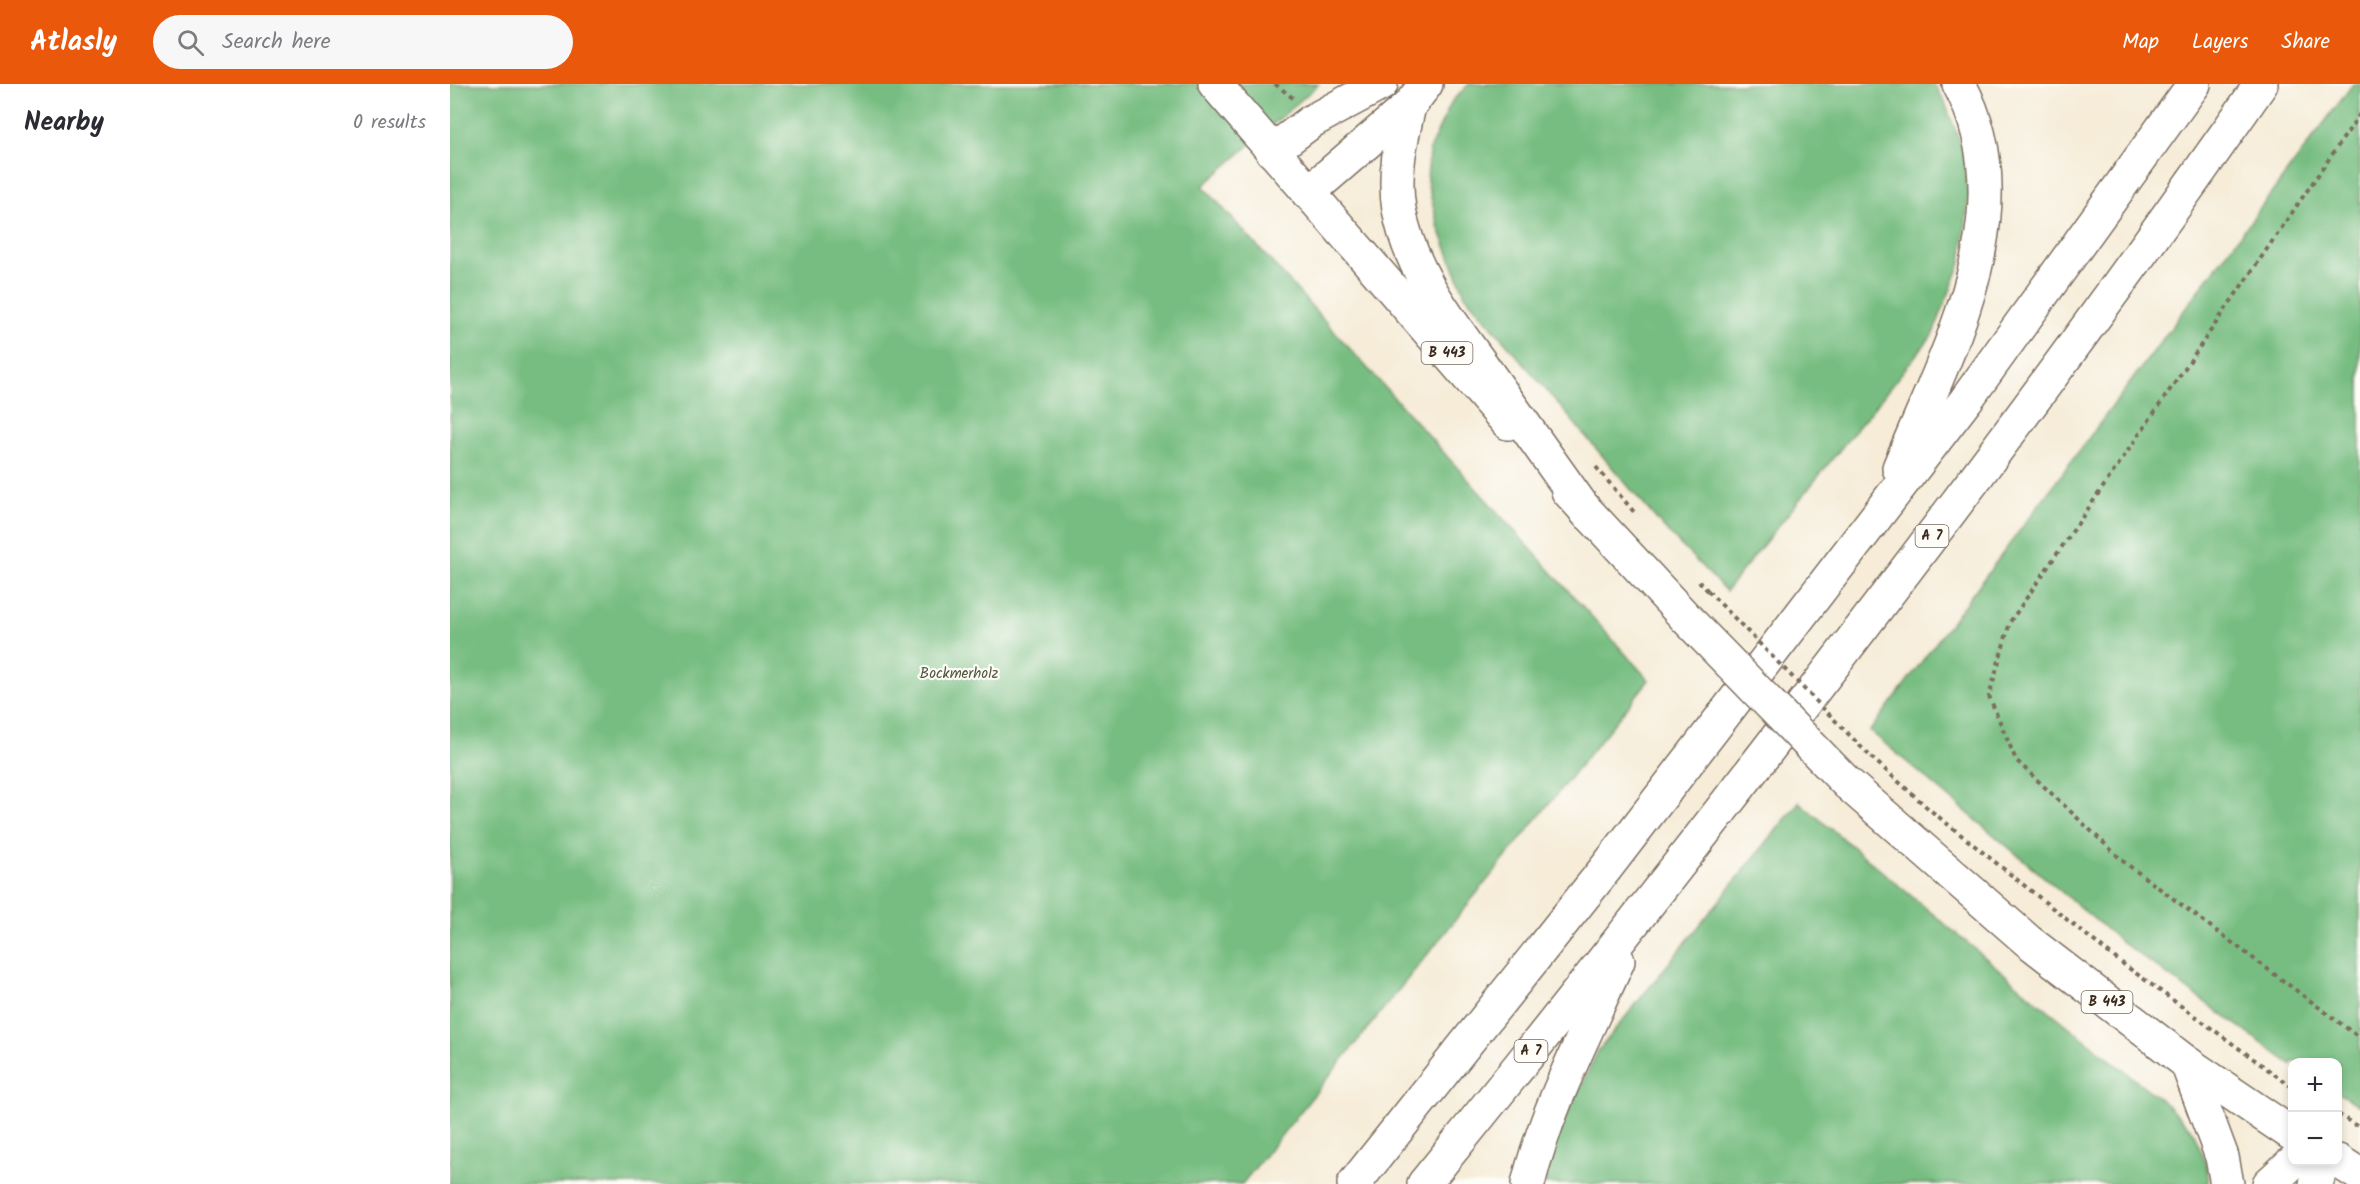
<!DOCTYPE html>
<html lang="en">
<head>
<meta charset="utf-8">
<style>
	body { margin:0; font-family:Kalam,sans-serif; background:#f7f7f7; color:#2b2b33 }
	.controls { position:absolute; right:18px; bottom:18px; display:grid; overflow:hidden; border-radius:12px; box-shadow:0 3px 9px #0003 }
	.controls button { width:54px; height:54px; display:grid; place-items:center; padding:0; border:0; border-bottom:2px solid #e1e1e2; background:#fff; color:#2b2b33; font:30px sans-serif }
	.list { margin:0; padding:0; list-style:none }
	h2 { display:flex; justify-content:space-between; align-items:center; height:78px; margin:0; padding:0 24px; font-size:26px }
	h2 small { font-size:20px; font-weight:400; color:#7c7c81 }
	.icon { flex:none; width:33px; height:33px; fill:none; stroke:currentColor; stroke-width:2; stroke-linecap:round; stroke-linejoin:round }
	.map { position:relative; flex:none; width:1910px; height:1100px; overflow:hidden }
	header { display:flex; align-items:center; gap:36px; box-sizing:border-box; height:84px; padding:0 30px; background:#ea580c; color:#fff }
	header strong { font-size:28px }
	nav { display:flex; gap:33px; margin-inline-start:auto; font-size:21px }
	.search { width:420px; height:54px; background:#f7f7f7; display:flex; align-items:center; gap:15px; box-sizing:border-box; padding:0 21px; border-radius:33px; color:#7c7c81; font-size:22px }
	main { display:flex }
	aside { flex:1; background:#fff }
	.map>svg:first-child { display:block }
</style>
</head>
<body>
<header>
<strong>Atlasly</strong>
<div class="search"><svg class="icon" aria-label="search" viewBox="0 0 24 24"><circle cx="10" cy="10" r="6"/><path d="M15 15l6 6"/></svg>Search here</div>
<nav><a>Map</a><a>Layers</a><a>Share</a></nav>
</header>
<main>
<aside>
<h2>Nearby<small>0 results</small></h2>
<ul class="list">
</ul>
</aside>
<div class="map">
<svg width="1910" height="1100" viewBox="0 0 1910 1100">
	<rect width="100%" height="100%" fill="#fdfcf7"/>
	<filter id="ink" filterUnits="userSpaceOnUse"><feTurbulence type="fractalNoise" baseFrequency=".0167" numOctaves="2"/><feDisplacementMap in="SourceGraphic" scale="12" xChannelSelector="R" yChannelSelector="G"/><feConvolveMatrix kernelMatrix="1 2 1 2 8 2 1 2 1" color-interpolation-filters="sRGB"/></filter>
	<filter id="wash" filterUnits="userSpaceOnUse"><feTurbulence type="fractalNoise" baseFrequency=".008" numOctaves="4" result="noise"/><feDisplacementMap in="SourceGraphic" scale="24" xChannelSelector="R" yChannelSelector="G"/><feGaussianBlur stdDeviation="1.35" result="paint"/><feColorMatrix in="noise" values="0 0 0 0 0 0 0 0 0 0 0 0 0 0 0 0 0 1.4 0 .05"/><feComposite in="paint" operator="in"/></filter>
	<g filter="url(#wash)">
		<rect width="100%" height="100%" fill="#f6ecd8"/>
		<g fill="#77bd81" stroke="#597450" stroke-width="1.5">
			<polygon points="0,0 869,0 753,102 1199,596 792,1100 0,1100"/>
			<polygon points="1019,0 1484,0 1494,16 1512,64 1519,113 1511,179 1483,250 1276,507 1213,443 1015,211 988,142 977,97 979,66 1002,17"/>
			<polygon points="1903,0 1910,0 1910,1022 1888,1009 1888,978 1842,978 1842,981 1669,856 1420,647"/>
			<polygon points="1349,718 1587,917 1716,1020 1744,1049 1756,1079 1758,1100 1095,1100 1102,1061 1148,967"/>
		</g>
	</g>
	<g filter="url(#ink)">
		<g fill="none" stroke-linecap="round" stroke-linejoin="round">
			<defs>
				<g id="major">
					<polyline points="765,0 1058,339"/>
					<polyline points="1118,407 1237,535"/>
					<polyline points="1397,699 1578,857 1737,979 1842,1050"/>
					<polyline points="1888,1077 1910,1091"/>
				</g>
				<g id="highway">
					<path d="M959 22C951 56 943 89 949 125 960 189 1003 240 1039 291 1072 337 1104 383 1137 429"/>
					<polyline points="822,67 862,37 931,0"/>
					<polyline points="858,109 959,22 976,0"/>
					<path d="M1449 384C1497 266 1577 125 1509 0"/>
					<polyline points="1737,979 1772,1073 1777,1100"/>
					<polyline points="904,1100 1156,784 1516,316 1744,0"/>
					<path d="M974 1100C1098 948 1220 793 1340 637 1502 428 1660 217 1811 0"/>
					<path d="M1078 1100C1097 1022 1136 950 1168 877"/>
					<polyline points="1819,1100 1843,1078"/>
					<polyline points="1866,1100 1873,1078"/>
				</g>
			</defs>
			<use href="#major" stroke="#7c6e5f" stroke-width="36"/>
			<use href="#highway" stroke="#7c6e5f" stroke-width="36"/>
			<g stroke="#7c6e5f" stroke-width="4" stroke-dasharray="4.5 4.5" stroke-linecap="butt">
				<polyline points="825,0 843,14"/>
				<polyline points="1910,30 1560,538 1539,612 1566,676 1674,778 1910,954"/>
				<polyline points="1146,383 1184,428"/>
				<polyline points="1249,497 1258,507"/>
				<polyline points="1421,673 1480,726 1665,874 1842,1003"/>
				<polyline points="1888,1030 1910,1044"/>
			</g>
			<use href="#major" stroke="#fff" stroke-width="33"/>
			<use href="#highway" stroke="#fff" stroke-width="33"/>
			<defs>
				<polyline id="major-bridge" points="1237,535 1397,699"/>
			</defs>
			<use href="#major-bridge" stroke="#7c6e5f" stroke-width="36" stroke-linecap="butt"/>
			<polyline stroke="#7c6e5f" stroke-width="4" stroke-dasharray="4.5 4.5" stroke-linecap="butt" points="1258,507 1421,673"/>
			<use href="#major-bridge" stroke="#fff" stroke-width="33"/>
		</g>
	</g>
	<g text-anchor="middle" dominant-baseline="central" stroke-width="4.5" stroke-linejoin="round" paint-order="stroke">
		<g fill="#fdfcf7" stroke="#75695f" stroke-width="1.5">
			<rect x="971.5" y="258" width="51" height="22" rx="4.5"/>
			<rect x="1465.5" y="441" width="33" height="22" rx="4.5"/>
			<rect x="1631.5" y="907" width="51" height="22" rx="4.5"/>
			<rect x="1064.5" y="956" width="33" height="22" rx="4.5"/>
		</g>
		<g font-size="14" font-weight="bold" fill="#3b2a1e">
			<text x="997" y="269">B 443</text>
			<text x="1482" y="452">A 7</text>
			<text x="1657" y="918">B 443</text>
			<text x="1081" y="967">A 7</text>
		</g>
		<g font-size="15" fill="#51573d" stroke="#fdfcf7">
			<text x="509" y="590">Bockmerholz</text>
		</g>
	</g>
</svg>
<div class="controls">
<button>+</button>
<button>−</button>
</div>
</div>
</main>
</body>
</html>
